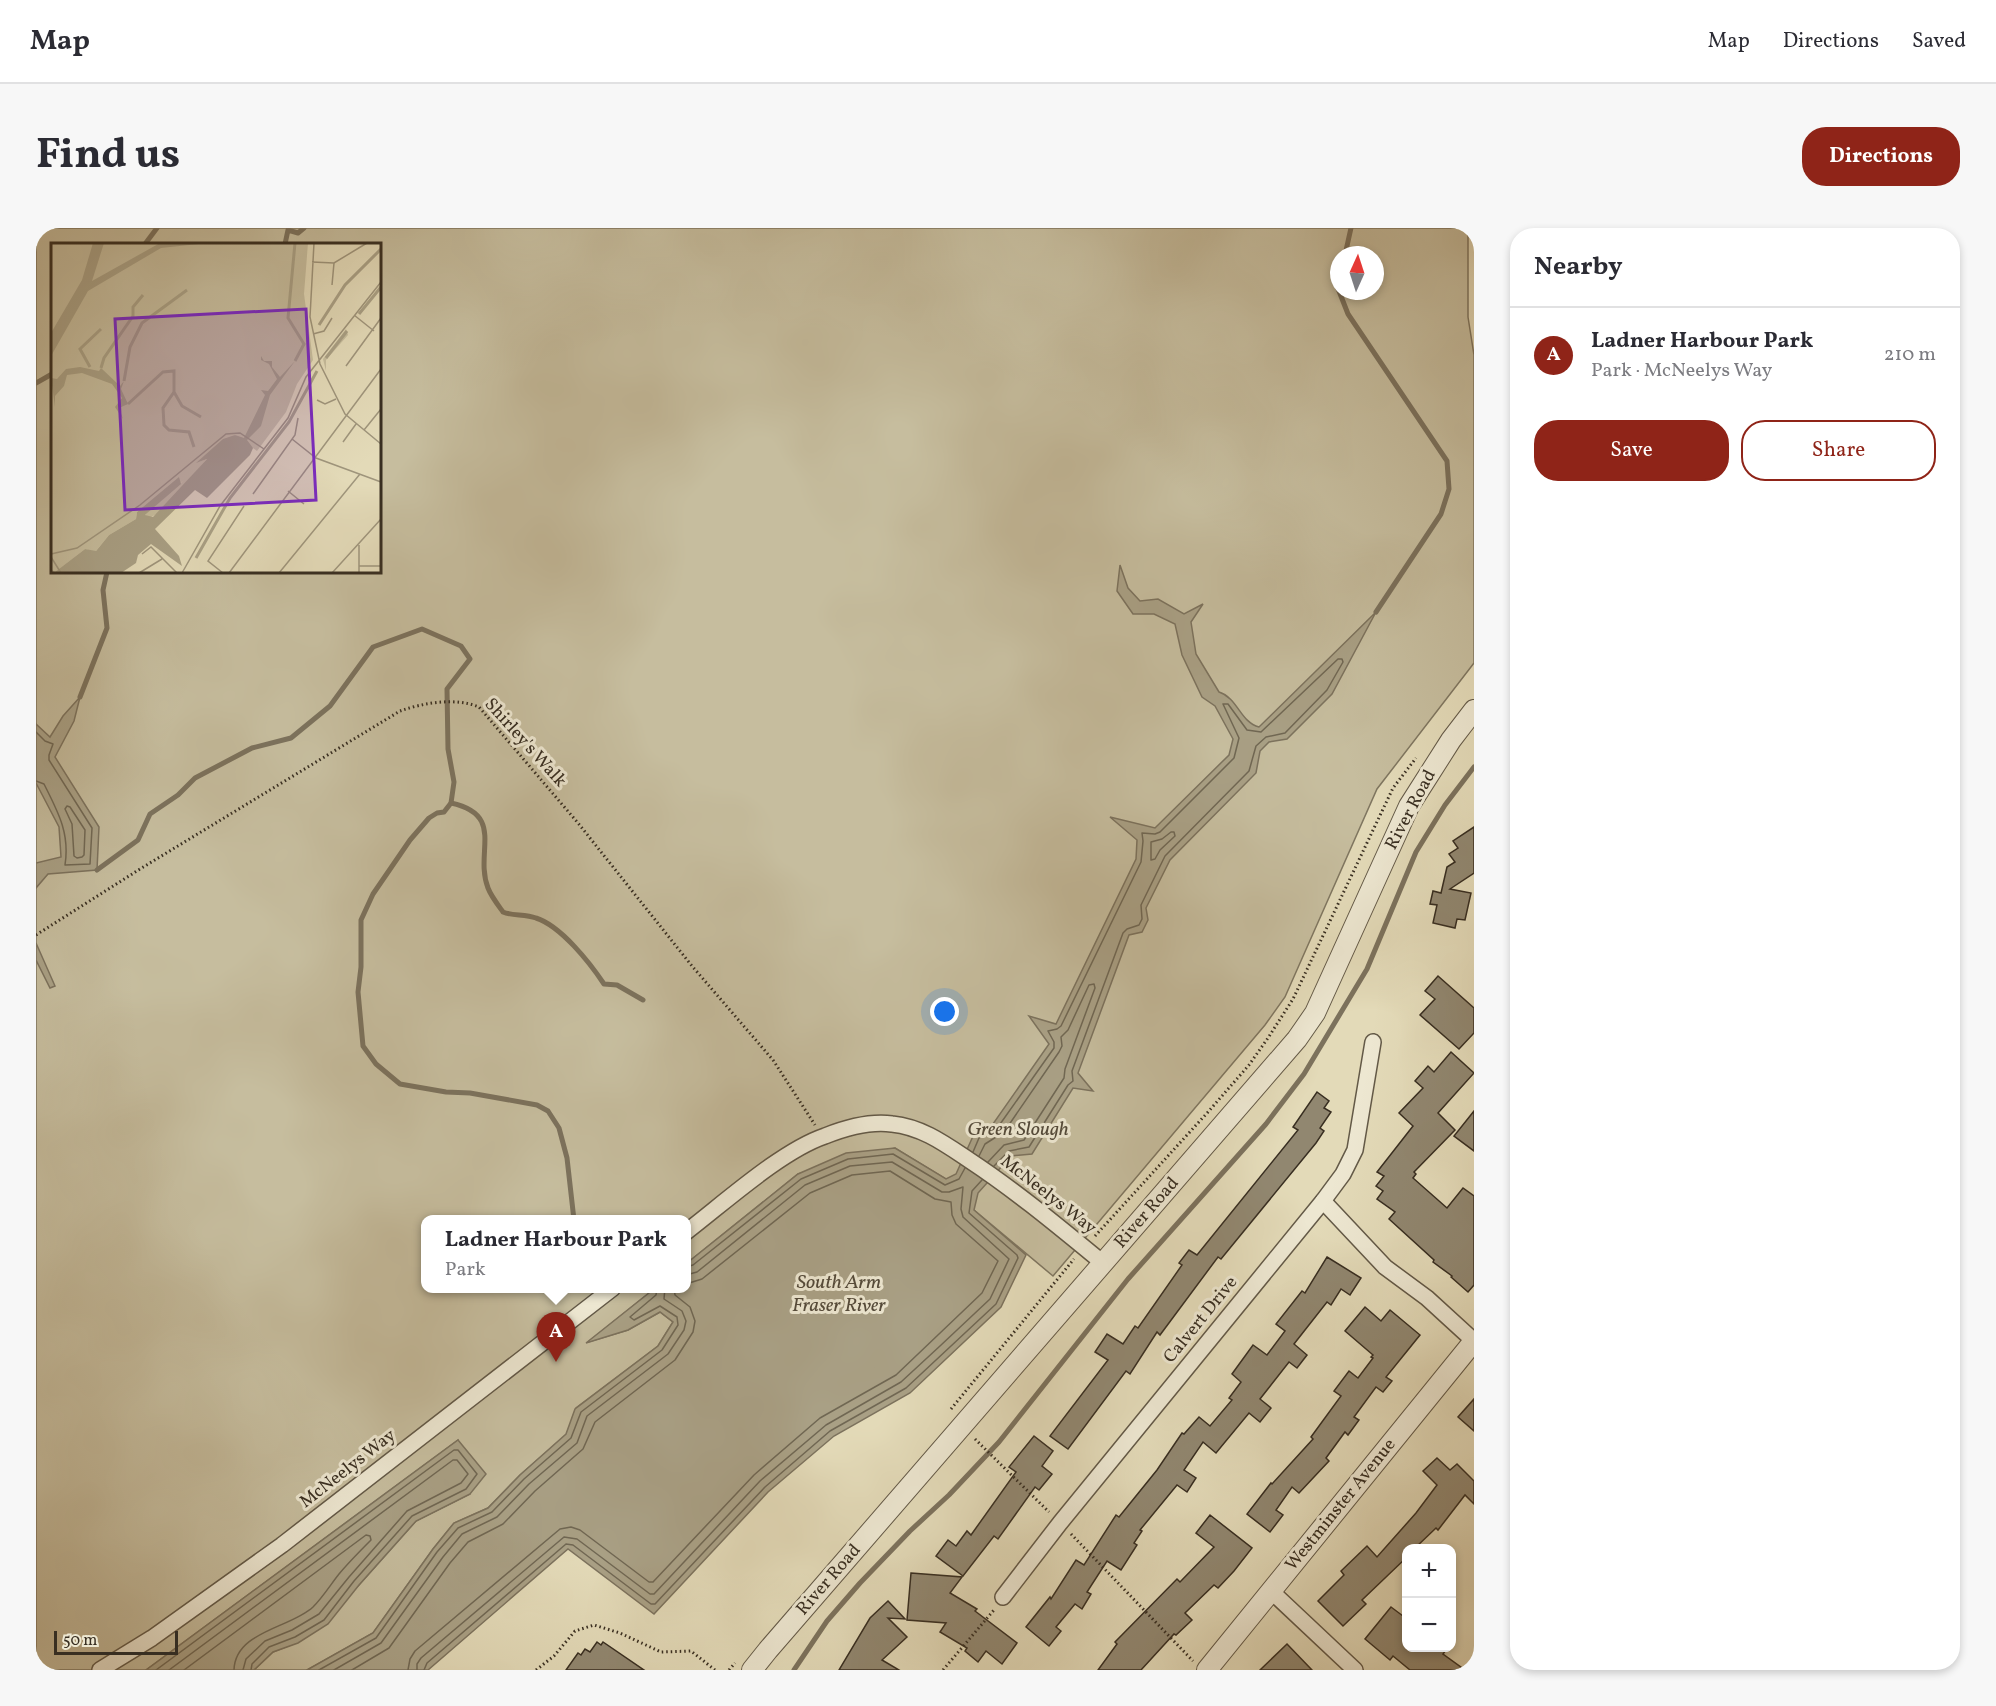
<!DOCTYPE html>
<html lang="en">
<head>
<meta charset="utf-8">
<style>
	body { margin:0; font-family:Vollkorn,serif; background:#f7f7f7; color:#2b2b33 }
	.controls { position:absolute; right:18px; bottom:18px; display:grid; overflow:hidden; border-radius:12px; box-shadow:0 3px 9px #0003 }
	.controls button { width:54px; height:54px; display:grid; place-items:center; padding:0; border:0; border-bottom:2px solid #e1e1e2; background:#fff; color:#2b2b33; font:30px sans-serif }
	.compass { position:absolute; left:1294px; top:18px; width:54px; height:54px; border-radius:50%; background:#fff; box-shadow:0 3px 9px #0003; rotate:3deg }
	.scale { position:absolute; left:18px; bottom:15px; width:124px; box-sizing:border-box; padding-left:6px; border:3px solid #382e21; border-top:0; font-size:16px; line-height:21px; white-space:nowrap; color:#382e21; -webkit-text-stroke:4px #ede7d1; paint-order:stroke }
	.you { position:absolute; left:909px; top:784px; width:21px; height:21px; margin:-15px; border:4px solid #fff; border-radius:50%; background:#1a73e8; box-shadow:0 0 0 9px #1a73e833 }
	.badge { display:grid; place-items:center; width:39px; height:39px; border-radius:50%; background:#8f2418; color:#fff; font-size:20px; font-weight:700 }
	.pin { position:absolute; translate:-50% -50px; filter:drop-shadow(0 2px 3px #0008) }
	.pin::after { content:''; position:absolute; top:32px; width:21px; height:18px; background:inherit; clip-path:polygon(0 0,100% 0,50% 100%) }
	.popup { position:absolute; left:385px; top:987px; width:270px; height:78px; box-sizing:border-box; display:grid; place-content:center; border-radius:12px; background:#fff; filter:drop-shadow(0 2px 4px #0005); font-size:20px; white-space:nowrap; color:#7c7c81 }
	.popup b { font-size:22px; color:#2b2b33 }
	.popup::after { content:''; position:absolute; left:50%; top:100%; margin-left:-12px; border:12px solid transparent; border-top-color:#fff }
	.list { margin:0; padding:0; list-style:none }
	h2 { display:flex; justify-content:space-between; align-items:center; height:78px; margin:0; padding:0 24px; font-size:26px }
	h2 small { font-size:20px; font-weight:400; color:#7c7c81 }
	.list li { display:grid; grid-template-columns:39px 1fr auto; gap:18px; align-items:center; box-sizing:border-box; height:96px; padding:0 24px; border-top:2px solid #e1e1e2 }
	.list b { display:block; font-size:22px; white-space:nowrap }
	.list p { margin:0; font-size:20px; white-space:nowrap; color:#7c7c81 }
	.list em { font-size:20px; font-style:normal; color:#7c7c81 }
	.actions { display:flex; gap:12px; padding:18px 24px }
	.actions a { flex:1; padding:14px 0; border:2px solid #8f2418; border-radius:24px; text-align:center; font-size:21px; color:#8f2418 }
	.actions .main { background:#8f2418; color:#fff }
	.map { position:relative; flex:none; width:1438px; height:1442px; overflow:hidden; border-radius:24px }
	header { display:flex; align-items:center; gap:36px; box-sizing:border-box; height:84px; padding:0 30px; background:#fff; border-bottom:2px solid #e1e1e2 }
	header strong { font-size:28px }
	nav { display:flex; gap:33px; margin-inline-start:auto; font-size:21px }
	.intro { display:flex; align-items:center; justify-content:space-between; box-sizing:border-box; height:144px; padding:0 36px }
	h1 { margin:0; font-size:42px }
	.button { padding:15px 27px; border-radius:24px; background:#8f2418; color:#fff; font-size:21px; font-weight:700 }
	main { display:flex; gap:36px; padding:0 36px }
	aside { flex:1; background:#fff; border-radius:24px; box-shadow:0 3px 9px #0003 }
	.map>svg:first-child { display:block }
</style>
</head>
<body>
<header>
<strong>Map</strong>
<nav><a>Map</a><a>Directions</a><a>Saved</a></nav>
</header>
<div class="intro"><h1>Find us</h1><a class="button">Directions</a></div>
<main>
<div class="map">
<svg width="1438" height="1442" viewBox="0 0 1438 1442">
	<rect width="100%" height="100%" fill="#e3dab8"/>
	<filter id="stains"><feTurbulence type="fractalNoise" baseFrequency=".00333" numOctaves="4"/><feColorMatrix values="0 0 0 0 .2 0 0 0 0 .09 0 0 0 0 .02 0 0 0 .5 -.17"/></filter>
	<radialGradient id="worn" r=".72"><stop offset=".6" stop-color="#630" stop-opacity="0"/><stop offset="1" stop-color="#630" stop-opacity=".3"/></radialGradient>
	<path fill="#c6bd9e" stroke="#7f7660" stroke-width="1.5" fill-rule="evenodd" d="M0 0H1432V89L1438 127V435L1341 561 1249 769 1229 797 1017 1048 938 982 910 951 859 920 762 946 651 1035 650 992H390V1060L618 1061 552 1114 592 1102 624 1084 637 1094 622 1118 540 1180 531 1206 484 1247 452 1280 418 1295 397 1321 337 1405 271 1442H218L237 1424 262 1414 323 1357 380 1293 434 1266 422 1212 110 1442H0ZM16 16H344V344H16ZM1303 27H1339V63H1303Z"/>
	<g fill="#a9a085" stroke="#7c725d" stroke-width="1.5">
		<path d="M1084 337 1092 360 1104 373 1122 371 1148 386 1167 376 1155 394 1160 426 1183 464C1202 470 1204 494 1223 499L1340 384 1296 466 1251 511 1233 514 1224 523 1220 545 1134 632 1110 680 1112 692 1106 704 1093 707 1042 845 1057 863 1037 860 996 926 975 928 942 965 938 982 990 1027 965 1079 874 1165 798 1208 732 1264 618 1386 532 1321 392 1442H271L337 1405 397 1321 418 1295 452 1280 484 1247 530 1206 539 1181 622 1118 637 1094 624 1084 592 1102 550 1115 618 1061 650 1060 651 1035 762 946 810 925 859 920 910 951 920 946 938 906 957 896 1013 816 993 788 1020 796 1100 631 1101 612 1074 589 1119 600 1193 527 1197 511 1179 478 1166 469 1146 427 1139 396 1118 386H1097L1081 363Z"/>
		<polygon points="44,469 38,493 19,529 63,599 61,642 12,646 0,660 0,635 25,629 23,599 0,555 0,496 14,509 27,488"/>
		<polygon points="0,715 19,758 14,760 0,732"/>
		<polygon points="422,1212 450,1246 434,1266 380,1293 323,1357 292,1396 262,1415 237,1424 218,1442 110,1442"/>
	</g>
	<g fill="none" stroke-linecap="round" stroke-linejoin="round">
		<g stroke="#706753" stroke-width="1.5">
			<path d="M0 504 9 513 17 516 13 527V532L56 600 54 636 29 637C34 605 22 584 8 556L0 553"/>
			<polygon points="31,578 34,579 49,602 48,627 46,629 41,630 38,628 36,596 29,581"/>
			<polygon points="1135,604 1138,604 1139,608 1124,622 1119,631 1115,632 1115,614 1126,611"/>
			<polyline points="937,924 943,910 962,899 1018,820 1018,814 1012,803 1021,801 1025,798 1105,634 1107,613 1106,605 1119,606 1124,604 1198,530 1203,510 1187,476 1192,476 1211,502 1225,504 1302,431 1306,431 1307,434 1291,462 1249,505 1230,509 1220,518 1213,543 1129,628 1105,677 1106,691 1103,697 1091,701 1087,705 1036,843 1037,853 1032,857 993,919 973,923 958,938"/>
			<polyline points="943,928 949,916 968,904 1023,824 1026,818 1025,809 1032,802 1053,757 1058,756 1059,760 1029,841 1028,850 988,912 968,917 952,934"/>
			<polyline points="650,1039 657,1037 765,951 812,931 857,926 909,957 923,951 929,940"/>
			<polyline points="120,1442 418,1222 422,1222 441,1246 430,1261 376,1288 318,1353 288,1392 259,1409 233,1419 216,1436 215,1442"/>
			<polyline points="133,1442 417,1232 421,1232 432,1246 425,1255 371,1283 313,1349 283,1386 256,1402 229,1413 210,1431 207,1442"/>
			<path d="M148 1442 330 1307 334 1308 335 1312C324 1323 313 1334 303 1346 295 1356 287 1369 277 1379 255 1400 199 1403 198 1442"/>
			<polyline points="283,1442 340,1410 401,1324 422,1300 456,1284 488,1251 535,1210 545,1184 626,1122 642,1097 641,1089 624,1078 598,1092 594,1089 620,1067 621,1060"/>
			<polyline points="298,1442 345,1415 407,1329 426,1306 461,1289 493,1256 541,1215 551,1188 632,1126 648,1102 650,1093 646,1083 628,1071 629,1060"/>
			<polyline points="316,1442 353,1420 414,1335 432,1314 467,1296 499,1263 547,1221 559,1194 639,1132 657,1104 659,1093 654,1079 639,1067 638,1060"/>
			<polyline points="372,1442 374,1431 379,1423 524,1301 535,1299 544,1302 613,1354 617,1354 718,1247 784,1190 860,1147 946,1065 962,1033 920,996 916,987 915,974 899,971 854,943 816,947 774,965 666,1051 650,1056"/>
			<polyline points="381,1442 381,1436 385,1430 528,1309 541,1311 614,1366 618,1366 724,1253 790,1197 865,1154 904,1118 954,1071 973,1031 927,989 925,981 927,959 913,964 906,964 856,934 814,938 769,957 661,1044 650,1047"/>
			<polyline points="388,1442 391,1435 530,1316 537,1317 615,1376 619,1376 729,1259 794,1203 870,1160 960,1076 982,1030 981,1027 933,985 936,963 946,952"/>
		</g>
		<g stroke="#7c725d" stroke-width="5">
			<polyline points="109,16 121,0"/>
			<polyline points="249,16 252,2 262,5 268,0"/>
			<polyline points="1309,27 1315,0"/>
			<polyline points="1303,49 1301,58 1312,86 1411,233 1413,261 1405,286 1340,384"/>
			<polyline points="0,155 16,146"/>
			<polyline points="44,469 71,400 67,362 71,344"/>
			<path d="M415 575C470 587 438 624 452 660 455 668 462 677 467 684 476 688 489 686 500 690 525 698 554 735 568 756L581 757 607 772"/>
			<polyline points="61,642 102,612 114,586 142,567 159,550 216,520 255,510 294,478 337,419 386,401 425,418 434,431 411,461 412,521 418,554 415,575 408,584 401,585 393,590 374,612 337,666 325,692 325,739 322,764 327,818 340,836 364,856 410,864 434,865 501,877 512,883 523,900 531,930 538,992"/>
			<polyline points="758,1442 791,1393 824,1355 874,1303 913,1267 963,1214 1092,1051 1230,896 1268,846 1331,741 1380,624 1409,577 1438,539"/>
		</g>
	</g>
	<g fill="#918770" stroke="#382e21" stroke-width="1.5">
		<polygon points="1438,599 1438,645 1414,661 1435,665 1429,692 1421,691 1419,700 1397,695 1401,677 1394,676 1397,663 1405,665 1411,639 1419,634 1413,626 1422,620 1417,613"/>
		<polygon points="1402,748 1438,780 1438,805 1423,821 1384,787 1399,771 1389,763"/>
		<polygon points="1415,824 1438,845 1402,885 1419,902 1378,944 1380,946 1377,950 1411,980 1427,960 1438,968 1438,1057 1432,1064 1415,1049 1416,1048 1397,1034 1398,1032 1353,991 1359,984 1341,971 1347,963 1340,958 1348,948 1341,944 1377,898 1363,885 1387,860 1379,853 1392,838 1398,844"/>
		<polygon points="1281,864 1293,873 1288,880 1295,884 1284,900 1288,903 1280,915 1185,1031 1182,1029 1124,1107 1121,1104 1094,1146 1090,1143 1032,1221 1014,1208 1072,1132 1059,1124 1071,1106 1087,1116 1099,1098 1102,1100 1146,1037 1143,1035 1153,1022 1161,1027 1262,902 1257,899"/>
		<polygon points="1438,883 1438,923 1418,908"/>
		<polygon points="1291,1029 1325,1050 1314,1067 1305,1061 1295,1077 1291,1074 1258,1116 1271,1127 1261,1140 1253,1134 1224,1171 1235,1180 1224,1194 1213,1185 1180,1225 1167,1214 1148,1242 1160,1250 1151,1264 1141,1257 1104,1302 1106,1303 1098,1315 1101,1317 1085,1342 1071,1333 1051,1364 1055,1366 1046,1381 1039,1376 1020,1399 1025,1403 1013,1418 990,1399 1014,1369 1015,1371 1040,1332 1048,1337 1080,1287 1083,1289 1121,1242 1146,1205 1148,1206 1163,1189 1174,1198 1196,1172 1193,1170 1205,1154 1196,1146 1217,1117 1231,1127 1249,1103 1240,1096 1266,1063 1269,1065"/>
		<polygon points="1329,1079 1345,1093 1354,1082 1384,1107 1350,1149 1356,1153 1347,1164 1340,1159 1318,1189 1323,1192 1312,1207 1309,1204 1290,1230 1293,1233 1263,1265 1256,1259 1240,1282 1247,1287 1234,1304 1211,1286 1235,1255 1236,1256 1277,1211 1275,1209 1305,1168 1298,1163 1313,1143 1322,1150 1337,1130 1335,1129 1337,1127 1309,1103"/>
		<polygon points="1438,1171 1438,1203 1422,1189"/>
		<polygon points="998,1208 1017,1223 1006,1238 1016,1246 1003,1262 999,1259 962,1311 958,1308 927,1348 900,1328 912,1312 920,1318 931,1303 935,1307 980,1244 973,1239"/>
		<polygon points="1401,1230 1414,1242 1421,1236 1438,1253 1438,1276 1429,1267 1402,1302 1400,1300 1379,1320 1371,1320 1371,1329 1326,1372 1330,1376 1307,1398 1282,1373 1308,1347 1305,1343 1331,1318 1341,1329 1380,1285 1401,1257 1387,1243"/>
		<polygon points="1174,1287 1216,1320 1198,1343 1182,1360 1178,1357 1149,1385 1156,1392 1140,1407 1138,1406 1105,1442 1062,1442 1081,1416 1079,1414 1141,1351 1144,1354 1178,1319 1160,1305"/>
		<polygon points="875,1345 926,1349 914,1365 941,1381 939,1383 981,1415 966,1436 950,1423 942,1434 929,1423 931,1420 904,1404 910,1395 871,1392"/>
		<polygon points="852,1373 869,1391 852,1390 871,1409 846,1432 863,1442 803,1442 834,1390"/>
		<polygon points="1355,1379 1371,1391 1371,1419 1412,1419 1407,1426 1429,1442 1374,1442 1357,1428 1354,1432 1329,1411"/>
		<polygon points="561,1414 565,1417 567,1414 608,1442 530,1442 542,1425 545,1427 549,1421 554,1424"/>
		<polygon points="1251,1416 1276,1442 1224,1442"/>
	</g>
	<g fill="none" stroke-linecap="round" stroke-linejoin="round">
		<defs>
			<g id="minor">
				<polyline points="1287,973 1349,1039 1391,1070 1438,1113"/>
				<path d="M650 1004C688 975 745 923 789 908 809 900 834 893 856 896 886 899 909 916 933 932 980 963 1023 999 1067 1035"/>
				<polyline points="1235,1363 1319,1442"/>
				<polyline points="967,1369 1024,1295 1287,973 1307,946 1319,922 1337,814"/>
				<polyline points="64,1442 116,1410 246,1317 577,1060"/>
			</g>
			<g id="tertiary">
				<polyline points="716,1442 732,1422 1261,811 1279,785 1373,578 1415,512 1438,482"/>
				<polyline points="1171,1442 1438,1113"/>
			</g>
		</defs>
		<use href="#minor" stroke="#635947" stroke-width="18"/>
		<use href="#tertiary" stroke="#635947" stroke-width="22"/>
		<g stroke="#382e21" stroke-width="3" stroke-dasharray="1.5 3" stroke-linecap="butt">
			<path d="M0 707 104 641 364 483C387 475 419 469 443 479L542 595 656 738 737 832 779 897"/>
			<polyline points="1059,1008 1172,884 1213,837 1232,810 1257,771 1357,560 1380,530"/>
			<polyline points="915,1181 1038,1031"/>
			<polyline points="939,1211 1013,1284"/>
			<polyline points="1035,1306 1157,1433"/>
			<polyline points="500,1442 518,1428 539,1403 558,1397 584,1405 625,1424 655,1423 679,1442"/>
			<polyline points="693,1442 699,1435"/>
			<polyline points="907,1442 958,1382"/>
		</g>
		<use href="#minor" stroke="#ede7d1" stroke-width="15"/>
		<use href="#tertiary" stroke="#ede7d1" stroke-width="20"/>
	</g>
	<g text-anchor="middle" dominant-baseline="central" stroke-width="6" stroke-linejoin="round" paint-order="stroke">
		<g font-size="18" fill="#382e21" stroke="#ede7d1">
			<text transform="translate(489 515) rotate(48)">Shirley's Walk</text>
			<text transform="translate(1375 582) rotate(-62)">River Road</text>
			<text transform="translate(1012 967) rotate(38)">McNeelys Way</text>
			<text transform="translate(1111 985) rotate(-49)">River Road</text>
			<text transform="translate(1165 1092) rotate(-51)">Calvert Drive</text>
			<text transform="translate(312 1241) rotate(-38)">McNeelys Way</text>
			<text transform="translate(1305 1277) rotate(-51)">Westminster Avenue</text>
			<text transform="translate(793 1352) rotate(-49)">River Road</text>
		</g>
		<g font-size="20" font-style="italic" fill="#544a3a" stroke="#ede7d1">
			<text x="982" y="902">Green Slough</text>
			<text x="803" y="1055">South Arm<tspan x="803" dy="23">Fraser River</tspan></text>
		</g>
	</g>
	<g transform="translate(15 15)">
		<rect width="330" height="330" fill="#e3dab8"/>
		<path d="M0 0H257L253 51 262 117 246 141 235 169 206 208 184 192 147 219 156 216 108 270 98 275 94 272 132 238 86 269 85 276 58 292 44 309 34 306 3 330 0 326ZM295 86 297 92 275 117V128L272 116Z" fill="#c6bd9e"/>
		<path d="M42 0H53L41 38 109 0H157L110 5 37 48 0 113V90L31 37ZM210 113 213 118H221V124L229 134 244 118 219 152 210 183 196 197 202 205 199 212 156 255 144 247 104 286 128 313 131 323 100 301 87 312 85 320 70 330H0V326L4 329 34 306 45 308 58 292 85 276 86 269 128 234 130 241 94 272 102 274 156 216 145 220 172 196 184 192 193 195 214 152 210 147 217 148 226 136 218 121 210 117ZM29 124 48 128 50 125 69 143 73 138 70 146 77 161 68 165 72 176 64 164 71 155 61 141 31 130 16 132 13 143 4 153V164L0 135 6 136 15 126Z" fill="#a9a085"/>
		<path fill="none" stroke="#a9a085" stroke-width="3" d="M308 71 330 44M268 82 294 42 330 6M275 115 296 88M244 118 253 101 237 75 244 0M39 124 29 106 50 86M50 125 53 115 82 73V64L92 52M73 138 79 104 91 80 136 47M123 149 131 163 150 174M77 161 112 129 123 128V149L112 165 113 182 118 187 138 189 143 204M145 315 179 255 238 179 266 128"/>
		<path fill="none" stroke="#9f957c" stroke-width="1.5" d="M263 0 259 74 269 121 294 171 330 201M261 19 283 20 316 0M281 42 283 20M303 72 323 88M262 91 273 88 281 75M295 123 330 75M266 157 274 161 285 156M313 187 330 166M241 196 265 215 330 239M292 199 305 181M237 248 253 261M202 251 244 192 247 175M308 302V330M0 311 26 305 89 262 175 191 189 190 213 206M91 311 100 304 126 330M0 314 10 330M308 323H330M88 330 111 316M131 330 169 263 237 175 255 134 330 39M172 330 157 318 193 263M178 330 330 126M228 330 309 231M281 330 330 276"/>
		<path fill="#7b2cbf" fill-opacity="0.15" stroke="#7b2cbf" stroke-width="3" d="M255 66 265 257 74 267 64 76Z"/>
		<rect width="330" height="330" fill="none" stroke="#382e21" stroke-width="3"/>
	</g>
	<rect width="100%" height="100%" filter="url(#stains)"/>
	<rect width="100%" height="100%" fill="url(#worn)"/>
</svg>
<div class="controls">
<button>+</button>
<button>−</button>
</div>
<svg class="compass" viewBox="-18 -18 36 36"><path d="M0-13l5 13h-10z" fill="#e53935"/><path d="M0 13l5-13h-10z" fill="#7c7c81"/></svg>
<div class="scale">50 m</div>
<div class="you"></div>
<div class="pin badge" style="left:520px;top:1134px">A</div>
<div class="popup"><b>Ladner Harbour Park</b>Park</div>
</div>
<aside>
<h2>Nearby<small></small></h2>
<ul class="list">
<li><span class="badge">A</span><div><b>Ladner Harbour Park</b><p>Park · McNeelys Way</p></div><em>210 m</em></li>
</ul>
<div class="actions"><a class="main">Save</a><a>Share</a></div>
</aside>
</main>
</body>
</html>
